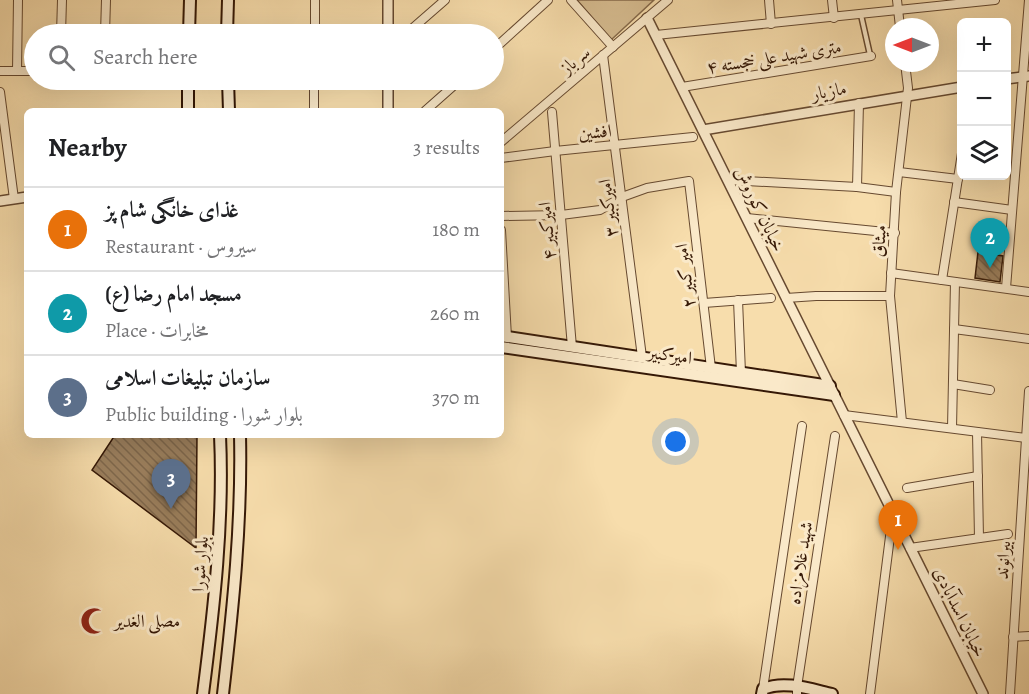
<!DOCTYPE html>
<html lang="en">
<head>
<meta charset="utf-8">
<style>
	body { margin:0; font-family:Alegreya,Amiri,serif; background:#f6f6f6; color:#202124 }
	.controls { position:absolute; right:18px; top:18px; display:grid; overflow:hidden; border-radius:9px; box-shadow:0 6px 24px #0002 }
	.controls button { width:54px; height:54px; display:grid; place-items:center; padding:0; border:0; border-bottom:2px solid #e0e0e0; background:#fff; color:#202124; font:30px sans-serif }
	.compass { position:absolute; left:885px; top:18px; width:54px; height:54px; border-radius:50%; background:#fff; box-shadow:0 6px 24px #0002; rotate:270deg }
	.you { position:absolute; left:676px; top:442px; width:21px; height:21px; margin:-15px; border:4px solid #fff; border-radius:50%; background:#1a73e8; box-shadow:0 0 0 9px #1a73e833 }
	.badge { display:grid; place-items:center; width:39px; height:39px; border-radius:50%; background:#8f2418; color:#fff; font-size:20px; font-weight:700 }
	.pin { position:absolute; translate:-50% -50px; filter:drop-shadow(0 2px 3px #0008) }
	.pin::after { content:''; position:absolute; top:32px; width:21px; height:18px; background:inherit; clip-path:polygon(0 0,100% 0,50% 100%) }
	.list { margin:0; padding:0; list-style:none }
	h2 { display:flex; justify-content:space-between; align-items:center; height:78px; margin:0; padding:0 24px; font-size:26px }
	h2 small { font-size:20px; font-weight:400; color:#757577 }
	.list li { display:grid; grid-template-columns:39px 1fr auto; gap:18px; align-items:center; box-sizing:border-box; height:84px; padding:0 24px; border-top:2px solid #e0e0e0 }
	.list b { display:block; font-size:22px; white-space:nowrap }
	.list p { margin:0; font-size:20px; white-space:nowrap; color:#757577 }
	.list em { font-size:20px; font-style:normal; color:#757577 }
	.icon { flex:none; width:33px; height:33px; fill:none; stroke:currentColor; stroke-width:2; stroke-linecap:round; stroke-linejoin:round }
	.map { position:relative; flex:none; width:1029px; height:694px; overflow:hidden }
	.search { position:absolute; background:#fff; box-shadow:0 6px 24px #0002; left:24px; top:24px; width:480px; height:66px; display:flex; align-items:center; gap:15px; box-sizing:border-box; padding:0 21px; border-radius:33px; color:#757577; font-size:22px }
	.panel { position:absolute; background:#fff; box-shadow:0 6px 24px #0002; left:24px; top:108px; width:480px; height:330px; border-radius:9px }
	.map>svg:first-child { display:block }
</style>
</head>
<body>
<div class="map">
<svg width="1029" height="694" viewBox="0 0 1029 694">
	<defs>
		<pattern id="building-back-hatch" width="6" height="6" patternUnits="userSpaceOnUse" patternTransform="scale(1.5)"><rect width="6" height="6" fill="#9a7e5c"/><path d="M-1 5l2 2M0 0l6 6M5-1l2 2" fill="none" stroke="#7e664a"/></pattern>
	</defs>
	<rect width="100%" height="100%" fill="#f7ddac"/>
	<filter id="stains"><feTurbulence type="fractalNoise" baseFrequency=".00333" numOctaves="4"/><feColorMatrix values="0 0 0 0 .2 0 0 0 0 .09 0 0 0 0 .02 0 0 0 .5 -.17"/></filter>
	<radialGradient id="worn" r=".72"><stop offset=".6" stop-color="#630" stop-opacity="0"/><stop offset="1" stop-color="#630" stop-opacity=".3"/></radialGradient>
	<polygon fill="#d6bc90" stroke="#866a4b" stroke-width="1.5" points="577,0 654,0 611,40"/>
	<g fill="url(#building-back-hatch)" stroke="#351806" stroke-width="1.5">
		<polygon points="978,252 1003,256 1000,282 975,278"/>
		<polygon points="115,435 197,435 196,548 92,470"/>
	</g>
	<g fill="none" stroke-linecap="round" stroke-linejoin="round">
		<defs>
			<polyline id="service" points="861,15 870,55"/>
			<g id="minor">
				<polyline points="571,0 613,47"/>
				<polyline points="769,0 771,24"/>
				<polyline points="832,0 834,18"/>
				<polyline points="897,0 900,27"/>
				<polyline points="61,34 62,0"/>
				<polyline points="105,34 106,0"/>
				<polyline points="315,34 315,0"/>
				<polyline points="406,34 445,0"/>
				<polyline points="656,35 995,0"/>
				<polyline points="494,49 548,0"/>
				<polyline points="603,55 642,357"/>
				<polyline points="0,71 34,71"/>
				<polyline points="17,71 18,0"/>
				<polyline points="682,87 871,56"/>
				<polyline points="0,92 14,199"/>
				<polyline points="314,111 314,80"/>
				<polyline points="425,111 460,80"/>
				<polyline points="552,112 572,347"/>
				<polyline points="501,142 668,0"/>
				<polyline points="501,158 555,151 693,137"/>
				<polyline points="899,172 958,179"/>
				<polyline points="728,180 857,187 859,103"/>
				<polyline points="857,187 896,192"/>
				<polyline points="954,202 1012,210"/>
				<polyline points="501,216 561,215 600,210 622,197 647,188 689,181 711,368"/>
				<polyline points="747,218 895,233"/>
				<polyline points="501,230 507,337"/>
				<polyline points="891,273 1029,292"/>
				<polyline points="942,280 962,153"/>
				<polyline points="1006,288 1029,0"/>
				<polyline points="786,298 816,296 890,296"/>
				<polyline points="738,300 741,373"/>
				<polyline points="704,303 771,298"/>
				<polyline points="954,329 1029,339"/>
				<polyline points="953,384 990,390"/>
				<polyline points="844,415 1026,438"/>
				<polyline points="902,422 890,296 896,192 908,88 905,63"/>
				<polyline points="952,428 955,282"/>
				<polyline points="977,432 979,538"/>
				<polyline points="907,488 978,476"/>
				<polyline points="910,548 1008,534"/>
				<polyline points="1013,637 1029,636"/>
				<polyline points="763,689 802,426"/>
				<polyline points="797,694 797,687 835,436"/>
				<polyline points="870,694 893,513"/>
				<polyline points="1010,694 1029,391"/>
			</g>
			<g id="tertiary">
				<polyline points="388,0 388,34"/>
				<polyline points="647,18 983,694"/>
				<polyline points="1006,79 1029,76"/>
				<polyline points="388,111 388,80"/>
				<polyline points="703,130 962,87"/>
				<polyline points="0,201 27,197"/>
			</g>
			<g id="secondary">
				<polyline points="189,34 190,0"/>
				<polyline points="227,34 228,0"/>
				<polyline points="228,80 229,111"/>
				<polyline points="188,111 188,80"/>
				<polyline points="501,336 830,386"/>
				<polyline points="501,347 834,395"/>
				<path d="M203 694C214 608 224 522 220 435"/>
				<path d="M223 694C233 608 242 522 240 435"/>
				<path d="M762 694 763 689C784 680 810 689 832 694"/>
			</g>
		</defs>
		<use href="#service" stroke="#664930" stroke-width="7"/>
		<use href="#minor" stroke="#664930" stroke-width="10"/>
		<use href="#tertiary" stroke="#664930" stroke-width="12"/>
		<use href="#secondary" stroke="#351806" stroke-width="14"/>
		<use href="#service" stroke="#fae9c9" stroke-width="4"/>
		<use href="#minor" stroke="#fae9c9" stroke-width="8"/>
		<use href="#tertiary" stroke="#fae9c9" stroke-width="9"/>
		<use href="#secondary" stroke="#fae9c9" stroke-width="10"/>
	</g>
	<defs>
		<symbol id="mosque-bare" viewBox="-9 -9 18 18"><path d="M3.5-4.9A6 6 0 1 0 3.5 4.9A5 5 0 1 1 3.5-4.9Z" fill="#8f2418" stroke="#fae9c9" stroke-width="2.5" paint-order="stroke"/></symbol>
	</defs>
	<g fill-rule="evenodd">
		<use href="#mosque-bare" x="75" y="602" width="38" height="38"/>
	</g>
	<g text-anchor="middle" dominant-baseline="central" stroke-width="6" stroke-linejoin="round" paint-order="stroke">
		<g font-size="18" fill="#351806" stroke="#fae9c9">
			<text transform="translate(774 57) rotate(-9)">۴ متری شهید علی خجسته</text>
			<text transform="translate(575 60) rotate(-40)">سرباز</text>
			<text transform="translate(829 91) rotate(-10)">مازیار</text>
			<text transform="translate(595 132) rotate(-5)">افشین</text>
			<text transform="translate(608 208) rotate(-97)">امیرکبیر ۳</text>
			<text transform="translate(760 209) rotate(64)">خیابان کوروش</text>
			<text transform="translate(547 231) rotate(-95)">امیرکبیر ۴</text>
			<text transform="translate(879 241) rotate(-86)">میثاق</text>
			<text transform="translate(685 276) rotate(-97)">امیر کبیر ۲</text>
			<text transform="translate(670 355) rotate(8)">امیرکبیر</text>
			<text transform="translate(1003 560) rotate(-86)">بیرانوند</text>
			<text transform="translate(800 563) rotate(-81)">شهید غلامزاده</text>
			<text transform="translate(200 564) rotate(-86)">بلوار شورا</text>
			<text transform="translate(960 612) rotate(64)">خیابان اسدآبادی</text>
		</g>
		<g font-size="18" fill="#351806" stroke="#fae9c9" text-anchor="start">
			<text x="114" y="621">مصلی الغدیر</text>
		</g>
	</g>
	<rect width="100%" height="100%" filter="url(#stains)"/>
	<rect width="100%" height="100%" fill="url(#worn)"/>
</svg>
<div class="controls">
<button>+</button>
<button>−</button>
<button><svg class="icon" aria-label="layers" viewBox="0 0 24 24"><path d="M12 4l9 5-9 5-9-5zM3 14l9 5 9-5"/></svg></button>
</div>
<svg class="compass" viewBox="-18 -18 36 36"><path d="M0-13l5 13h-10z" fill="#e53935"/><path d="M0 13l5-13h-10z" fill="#757577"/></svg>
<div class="you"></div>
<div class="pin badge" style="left:898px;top:550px;background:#e8710a">1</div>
<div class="pin badge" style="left:990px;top:268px;background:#0f9aa8">2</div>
<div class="pin badge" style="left:171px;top:509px;background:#5c6f8a">3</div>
<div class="search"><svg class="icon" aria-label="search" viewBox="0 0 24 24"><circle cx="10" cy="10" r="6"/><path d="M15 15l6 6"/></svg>Search here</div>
<section class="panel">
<h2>Nearby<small>3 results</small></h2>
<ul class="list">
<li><span class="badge" style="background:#e8710a">1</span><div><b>غذای خانگی شام پز</b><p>Restaurant · سیروس</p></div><em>180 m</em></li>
<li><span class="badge" style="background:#0f9aa8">2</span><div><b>مسجد امام رضا (ع)</b><p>Place · مخابرات</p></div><em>260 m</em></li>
<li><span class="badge" style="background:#5c6f8a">3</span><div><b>سازمان تبلیغات اسلامی</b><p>Public building · بلوار شورا</p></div><em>370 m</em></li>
</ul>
</section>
</div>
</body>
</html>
